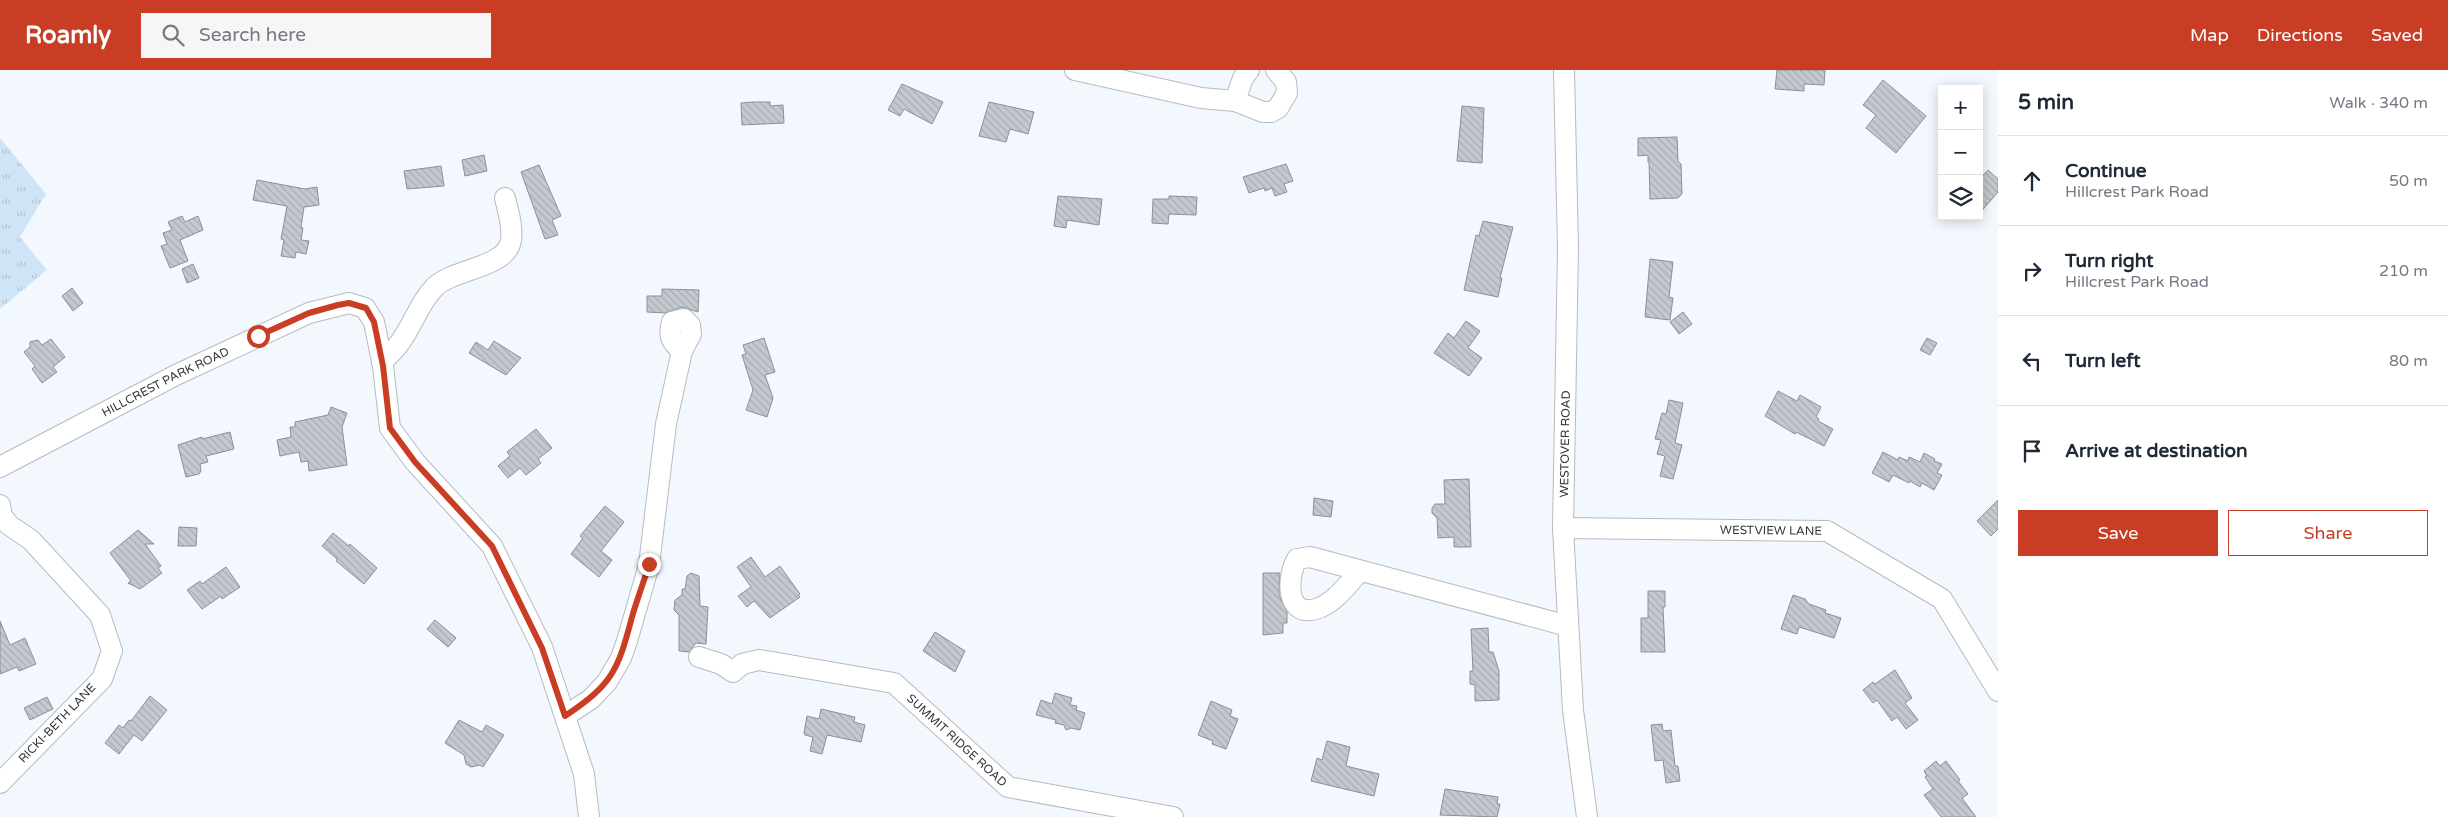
<!DOCTYPE html>
<html lang="en">
<head>
<meta charset="utf-8">
<style>
	body { margin:0; font-family:"Varela Round",sans-serif; background:#f6f6f7; color:#1f2937 }
	.controls { position:absolute; right:15px; top:15px; display:grid; overflow:hidden; border-radius:0px; box-shadow:0 2px 12px #0003 }
	.controls button { width:45px; height:45px; display:grid; place-items:center; padding:0; border:0; border-bottom:1px solid #e0e1e3; background:#fff; color:#1f2937; font:25px sans-serif }
	.stop { position:absolute; width:15px; height:15px; margin:-11px; border:4px solid #c93d24; border-radius:50%; background:#fff }
	.stop.end { background:#c93d24; border-color:#fff; box-shadow:0 1px 5px #0008 }
	.list { margin:0; padding:0; list-style:none }
	h2 { display:flex; justify-content:space-between; align-items:center; height:65px; margin:0; padding:0 20px; font-size:21px }
	h2 small { font-size:16px; font-weight:400; color:#747a83 }
	.list li { display:grid; grid-template-columns:32px 1fr auto; gap:15px; align-items:center; box-sizing:border-box; height:90px; padding:0 20px; border-top:1px solid #e0e1e3 }
	.list b { display:block; font-size:19px; white-space:nowrap }
	.list p { margin:0; font-size:16px; white-space:nowrap; color:#747a83 }
	.list em { font-size:16px; font-style:normal; color:#747a83 }
	.actions { display:flex; gap:10px; padding:15px 20px }
	.actions a { flex:1; padding:11px 0; border:1px solid #c93d24; border-radius:0px; text-align:center; font-size:18px; color:#c93d24 }
	.actions .main { background:#c93d24; color:#fff }
	.icon { flex:none; width:28px; height:28px; fill:none; stroke:currentColor; stroke-width:2; stroke-linecap:round; stroke-linejoin:round }
	.map { position:relative; flex:none; width:1998px; height:747px; overflow:hidden }
	header { display:flex; align-items:center; gap:30px; box-sizing:border-box; height:70px; padding:0 25px; background:#c93d24; color:#fff }
	header strong { font-size:24px }
	nav { display:flex; gap:28px; margin-inline-start:auto; font-size:18px }
	.search { width:350px; height:45px; background:#f6f6f7; display:flex; align-items:center; gap:12px; box-sizing:border-box; padding:0 18px; border-radius:0px; color:#747a83; font-size:19px }
	main { display:flex }
	aside { flex:1; background:#fff }
	.map>svg:first-child { display:block }
</style>
</head>
<body>
<header>
<strong>Roamly</strong>
<div class="search"><svg class="icon" aria-label="search" viewBox="0 0 24 24"><circle cx="10" cy="10" r="6"/><path d="M15 15l6 6"/></svg>Search here</div>
<nav><a>Map</a><a>Directions</a><a>Saved</a></nav>
</header>
<main>
<div class="map">
<svg width="1998" height="747" viewBox="0 0 1998 747">
	<defs>
		<pattern id="park-tufts" width="24" height="20" patternUnits="userSpaceOnUse" patternTransform="scale(1.25)"><rect width="24" height="20" fill="#cfe5f7"/><path d="M3 7l-1-3M5 7V3M7 7l1-3M15 17l-1-3M17 17v-4M19 17l1-3" fill="none" stroke="#b2c5d4"/></pattern>
		<pattern id="building-back-hatch" width="6" height="6" patternUnits="userSpaceOnUse" patternTransform="scale(1.25)"><rect width="6" height="6" fill="#c3c9ce"/><path d="M-1 5l2 2M0 0l6 6M5-1l2 2" fill="none" stroke="#a8adb2"/></pattern>
	</defs>
	<rect width="100%" height="100%" fill="#f2f8fd"/>
	<polygon fill="url(#park-tufts)" points="0,68 46,124 20,167 47,200 0,239"/>
	<g fill="url(#building-back-hatch)" stroke="#8a9094">
		<polygon points="1777,0 1825,0 1824,15 1804,14 1804,21 1775,19"/>
		<polygon points="1883,10 1926,46 1896,83 1866,58 1876,45 1863,35"/>
		<polygon points="902,14 943,32 932,54 904,39 900,46 888,40"/>
		<polygon points="753,32 770,32 770,36 783,35 784,53 742,55 741,33"/>
		<polygon points="989,32 1034,42 1028,64 1010,59 1006,72 979,66"/>
		<polygon points="1462,36 1484,38 1482,93 1457,91"/>
		<polygon points="1677,67 1678,91 1681,94 1682,124 1678,128 1650,129 1649,92 1648,92 1648,85 1638,86 1638,68"/>
		<polygon points="484,85 487,101 465,106 462,90"/>
		<polygon points="1286,94 1293,111 1284,114 1287,122 1275,126 1272,118 1265,121 1264,118 1249,123 1243,107"/>
		<polygon points="539,95 561,146 552,150 558,165 545,169 521,102"/>
		<polygon points="441,96 444,116 407,119 404,101"/>
		<polygon points="1988,100 1998,109 1998,122 1979,144 1979,110"/>
		<polygon points="257,110 305,119 317,117 319,135 304,137 301,157 303,158 301,170 309,171 306,184 296,182 295,188 281,186 284,170 281,169 287,136 253,130"/>
		<polygon points="1058,126 1102,129 1099,155 1067,150 1066,158 1054,156"/>
		<polygon points="1169,126 1197,127 1196,145 1169,144 1168,154 1152,153 1153,129 1169,129"/>
		<polygon points="182,146 185,152 198,146 203,160 180,170 188,191 170,198 161,176 167,174 163,163 172,160 168,152"/>
		<polygon points="1483,151 1513,157 1500,208 1502,208 1498,227 1464,220 1476,165 1479,166"/>
		<polygon points="1650,189 1673,192 1669,227 1673,228 1670,250 1645,247"/>
		<polygon points="193,194 199,208 187,213 182,199"/>
		<polygon points="72,218 83,233 73,241 62,226"/>
		<polygon points="662,219 699,220 698,242 682,237 665,243 647,242 647,226 662,226"/>
		<polygon points="1683,242 1692,254 1679,264 1670,252"/>
		<polygon points="1466,251 1480,261 1468,278 1482,288 1469,306 1434,283 1448,263 1454,268"/>
		<polygon points="764,268 775,302 765,305 773,328 767,347 746,340 753,320 742,285 746,284 743,275"/>
		<polygon points="1927,268 1937,273 1930,285 1920,280"/>
		<polygon points="51,269 65,287 53,297 57,302 42,313 32,299 35,296 24,282 30,277 30,272 38,270 42,275"/>
		<polygon points="494,271 521,288 506,305 469,283 476,272 488,280"/>
		<polygon points="1778,321 1797,331 1800,325 1821,337 1816,347 1819,349 1818,351 1833,359 1824,376 1796,362 1795,364 1765,346"/>
		<polygon points="1669,330 1683,333 1675,373 1682,375 1673,409 1660,406 1665,386 1657,384 1661,370 1655,369 1662,343 1666,344"/>
		<polygon points="331,337 347,343 342,357 347,395 309,401 308,391 301,392 299,382 280,386 277,370 291,367 290,357 295,357 295,352 328,345"/>
		<polygon points="536,359 552,378 538,389 541,393 526,405 520,398 508,408 498,396 510,386 507,382"/>
		<polygon points="230,362 234,379 206,386 208,392 200,394 201,401 199,404 186,407 178,375 202,367 202,369"/>
		<polygon points="1883,382 1898,390 1899,387 1908,391 1909,387 1920,392 1924,383 1935,389 1934,391 1942,394 1937,403 1942,405 1934,420 1922,413 1920,417 1910,411 1909,413 1893,405 1889,412 1872,403"/>
		<polygon points="1469,409 1471,477 1454,477 1454,467 1438,468 1437,448 1432,443 1432,438 1435,434 1445,434 1444,410"/>
		<polygon points="1314,428 1333,431 1331,447 1313,445"/>
		<polygon points="1998,430 1998,459 1991,466 1977,451"/>
		<polygon points="605,436 624,452 601,481 612,490 599,507 571,484 583,468 580,466"/>
		<polygon points="179,457 197,458 196,476 178,476"/>
		<polygon points="138,460 154,474 145,474 161,496 158,498 162,503 140,519 128,513 131,511 110,483"/>
		<polygon points="333,463 349,476 350,474 377,498 364,514 336,491 337,489 322,476"/>
		<polygon points="751,487 765,507 780,496 800,524 798,525 800,527 770,548 754,531 747,537 738,526 751,517 737,497"/>
		<polygon points="226,497 240,517 222,529 221,526 202,539 187,520 200,511 202,514"/>
		<polygon points="691,503 699,506 700,536 708,537 706,574 696,573 689,582 679,581 679,545 674,540 675,530 682,525 682,519 685,519 687,506"/>
		<polygon points="1263,503 1280,503 1279,525 1287,542 1287,553 1283,553 1283,563 1263,565"/>
		<polygon points="1648,521 1665,521 1665,537 1663,537 1665,582 1641,582 1641,548 1648,548"/>
		<polygon points="1793,525 1805,529 1809,534 1826,540 1825,543 1841,548 1834,568 1799,557 1797,564 1781,559"/>
		<polygon points="435,550 456,568 448,577 427,559"/>
		<polygon points="0,551 10,575 25,568 36,594 19,601 17,597 0,604"/>
		<polygon points="1488,558 1489,582 1493,582 1499,601 1499,630 1475,631 1475,615 1470,614 1470,601 1473,601 1471,559"/>
		<polygon points="935,562 965,581 955,602 923,581"/>
		<polygon points="1895,600 1912,628 1905,633 1918,650 1906,659 1897,647 1892,651 1877,630 1873,633 1863,620 1873,612 1875,614"/>
		<polygon points="1055,623 1072,628 1070,635 1077,636 1076,640 1085,643 1080,660 1071,658 1066,660 1064,655 1055,653 1056,650 1036,645 1041,630 1052,634"/>
		<polygon points="150,626 167,640 142,671 134,665 119,684 105,673 119,655 123,658 129,650 131,651"/>
		<polygon points="47,627 53,639 30,650 24,638"/>
		<polygon points="1211,631 1232,640 1230,646 1238,649 1226,679 1212,674 1213,671 1198,665"/>
		<polygon points="821,639 855,647 854,652 865,655 861,672 827,665 822,684 810,681 813,667 805,665 804,663 807,646 819,649"/>
		<polygon points="459,650 482,662 486,655 504,665 483,697 480,695 471,697 466,694 464,685 445,673"/>
		<polygon points="1662,654 1663,661 1671,660 1675,696 1678,696 1680,711 1666,713 1663,690 1655,691 1651,655"/>
		<polygon points="1327,671 1350,677 1346,696 1379,704 1374,726 1311,711 1317,688 1322,690"/>
		<polygon points="1936,691 1940,696 1946,691 1960,710 1958,711 1968,724 1962,728 1976,747 1941,747 1924,725 1933,719 1925,707 1927,706 1924,701"/>
		<polygon points="1445,719 1498,727 1497,734 1500,734 1497,747 1440,745"/>
	</g>
	<g fill="none" stroke-linecap="round" stroke-linejoin="round">
		<defs>
			<g id="minor">
				<polyline points="1075,0 1201,28 1235,31 1263,42 1271,42 1278,38 1287,23 1286,12 1276,0"/>
				<polyline points="1564,0 1568,178 1563,458 1573,640 1587,747"/>
				<polyline points="1235,31 1243,8 1249,0"/>
				<path d="M382 292C387 286 394 281 398 275 412 258 418 235 433 219 451 198 507 199 511 170 513 156 508 141 505 128"/>
				<path id="s1" d="M0 397 176 305 309 243 349 233 365 238 374 252 383 296 390 358 415 392 492 476 542 577 584 704 589 747"/>
				<polyline points="0,435 2,446 9,455 31,470 100,545 112,581 102,609 0,713"/>
				<path id="s2" d="M1563 458 1827 461 1942 529 1998 621"/>
				<path d="M1360 501C1348 514 1334 534 1316 539 1285 548 1287 506 1297 489L1310 487 1568 556"/>
				<path id="s3" d="M699 587 721 594 733 602 742 594 759 590 894 613 1008 717 1173 747"/>
				<path d="M565 646 591 629 607 612 621 588 627 571 649 495 666 354 682 281 691 264 690 255 684 249 672 252C668 266 671 272 682 281"/>
			</g>
		</defs>
		<use href="#minor" stroke="#b6bbc0" stroke-width="22"/>
		<use href="#minor" stroke="#fff" stroke-width="20"/>
	</g>
	<g fill="none" stroke-linecap="round" stroke-linejoin="round">
		<path stroke="#c93d24" stroke-width="6" d="M258 266 309 243 338 235 349 233 366 238 374 252 383 296 390 358 415 392 492 476 542 578 565 646C613 614 618 600 632 547 637 529 644 512 649 494"/>
	</g>
	<g text-anchor="middle" dominant-baseline="central" stroke-width="4" stroke-linejoin="round" paint-order="stroke">
		<g font-size="12" fill="#323536" stroke="#fff">
			<text stroke="none"><textPath href="#s1" startOffset="186">HILLCREST PARK ROAD</textPath></text>
			<text transform="translate(1565 374) rotate(-89)">WESTOVER ROAD</text>
			<text stroke="none"><textPath href="#s2" startOffset="208">WESTVIEW LANE</textPath></text>
			<text transform="translate(57 653) rotate(-46)">RICKI-BETH LANE</text>
			<text stroke="none"><textPath href="#s3" startOffset="289">SUMMIT RIDGE ROAD</textPath></text>
		</g>
	</g>
</svg>
<div class="controls">
<button>+</button>
<button>−</button>
<button><svg class="icon" aria-label="layers" viewBox="0 0 24 24"><path d="M12 4l9 5-9 5-9-5zM3 14l9 5 9-5"/></svg></button>
</div>
<div class="stop" style="left:258px;top:266px"></div>
<div class="stop end" style="left:649px;top:494px"></div>
</div>
<aside>
<h2>5 min<small>Walk · 340 m</small></h2>
<ul class="list">
<li><svg class="icon" aria-label="ahead" viewBox="0 0 24 24"><path d="M12 20V5M6 11l6-6 6 6"/></svg><div><b>Continue</b><p>Hillcrest Park Road</p></div><em>50 m</em></li>
<li><svg class="icon" aria-label="right" viewBox="0 0 24 24"><path d="M7 20v-9h11M14 6l5 5-5 5"/></svg><div><b>Turn right</b><p>Hillcrest Park Road</p></div><em>210 m</em></li>
<li><svg class="icon" aria-label="left" viewBox="0 0 24 24"><path d="M17 20v-9H6M10 6l-5 5 5 5"/></svg><div><b>Turn left</b></div><em>80 m</em></li>
<li><svg class="icon" aria-label="arrive" viewBox="0 0 24 24"><path d="M6 21V4h12l-3 4 3 4H6"/></svg><div><b>Arrive at destination</b></div></li>
</ul>
<div class="actions"><a class="main">Save</a><a>Share</a></div>
</aside>
</main>
</body>
</html>
